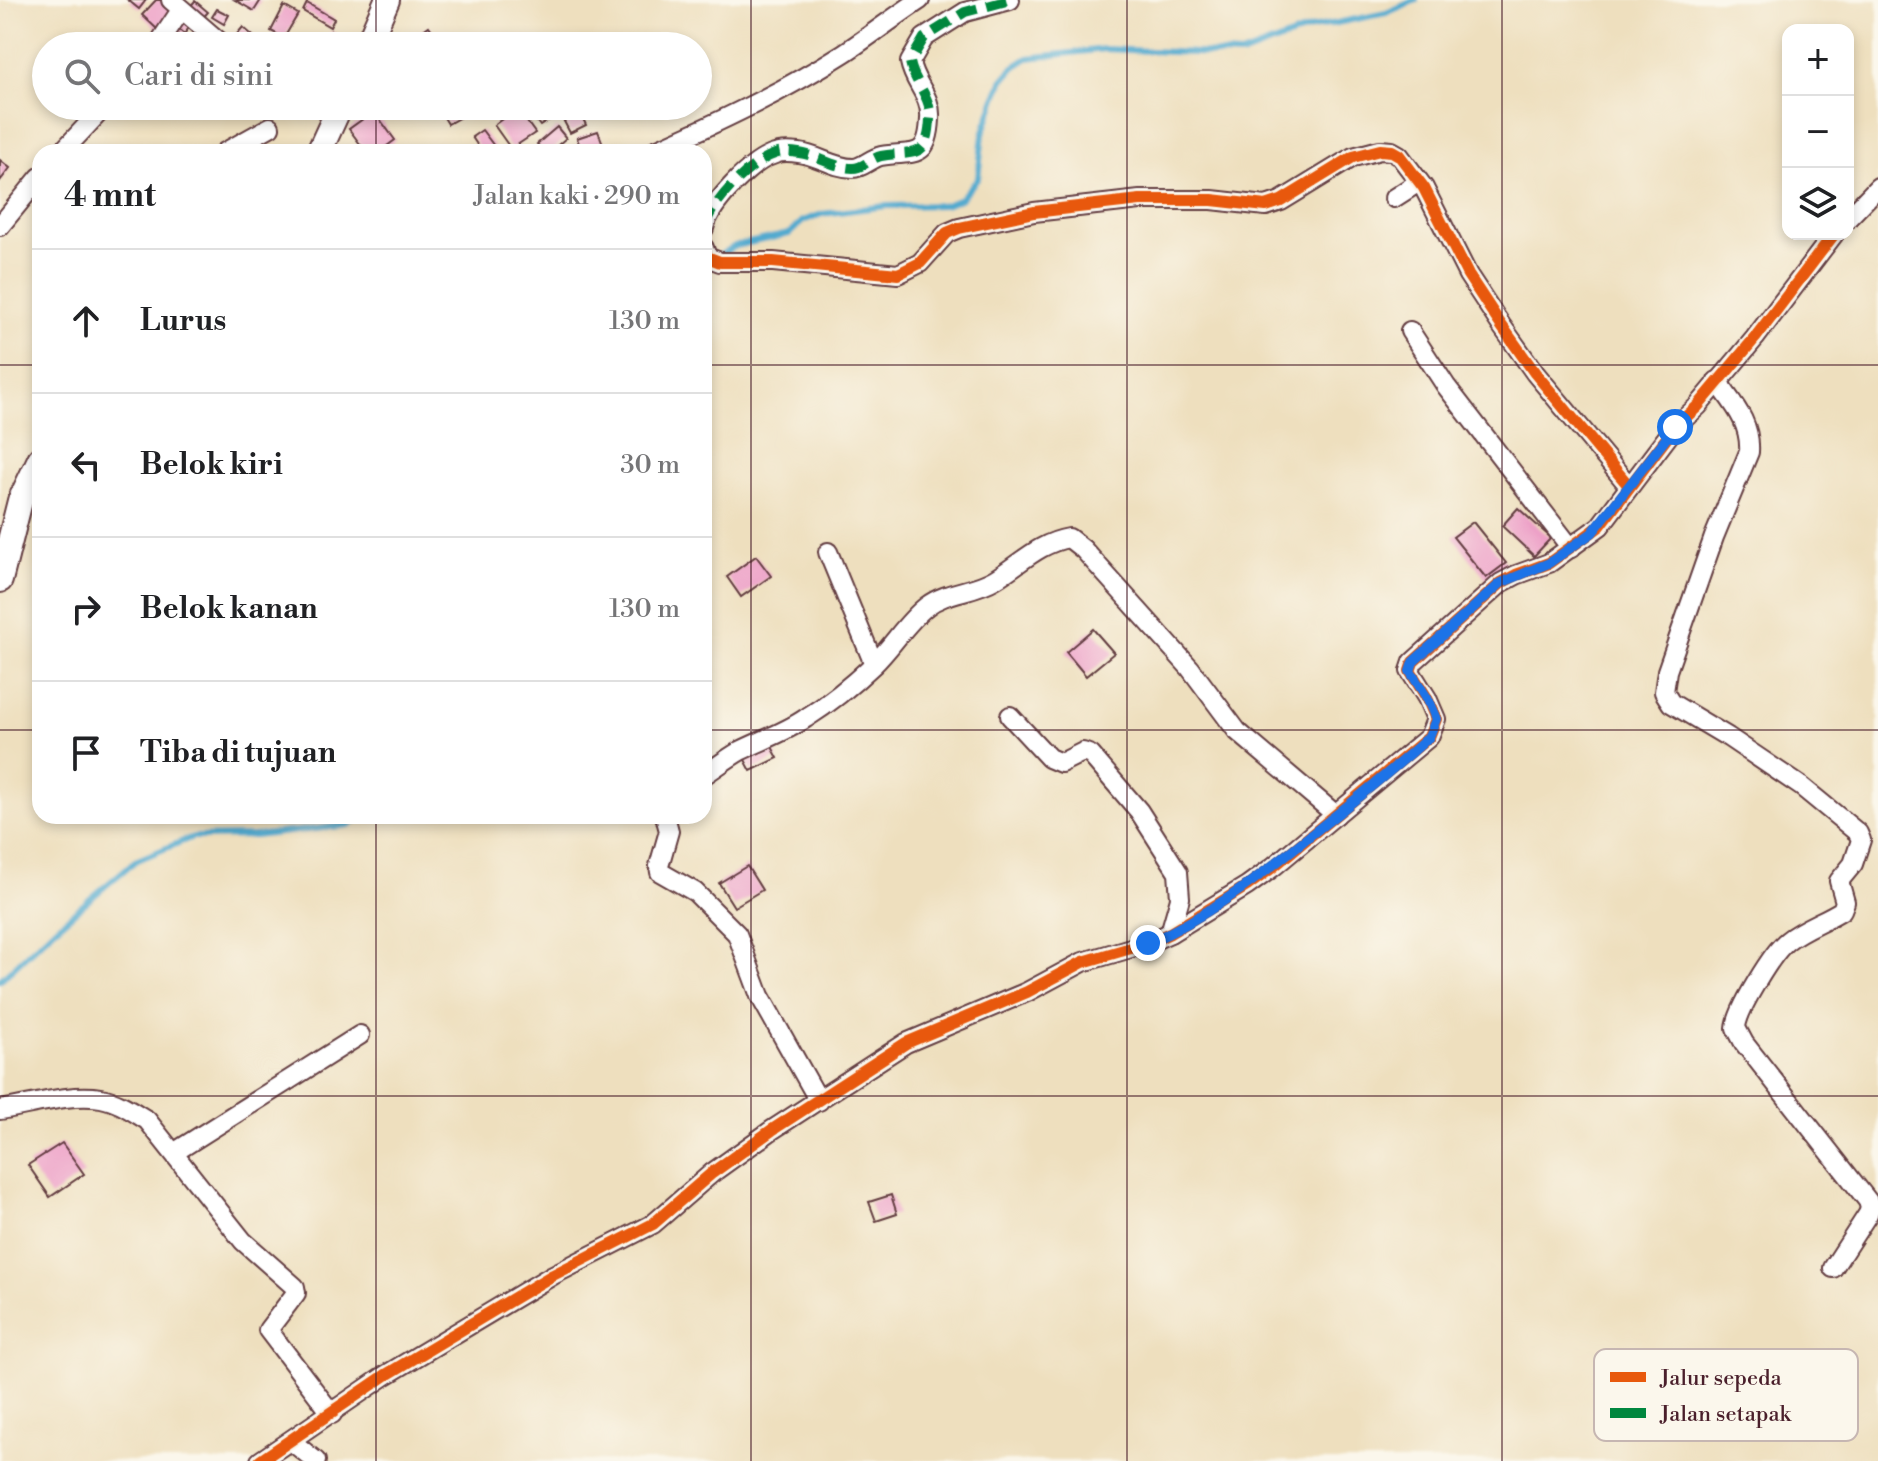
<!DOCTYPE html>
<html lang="id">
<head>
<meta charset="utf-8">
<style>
	body { margin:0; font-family:"Libre Bodoni",serif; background:#f2f2f2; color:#202124 }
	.controls { position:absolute; right:24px; top:24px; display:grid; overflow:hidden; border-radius:16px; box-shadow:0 4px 12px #0003 }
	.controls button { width:72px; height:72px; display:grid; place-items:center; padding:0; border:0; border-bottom:2px solid #e0e0e0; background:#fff; color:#202124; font:40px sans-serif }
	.stop { position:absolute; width:24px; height:24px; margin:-18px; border:6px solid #1a73e8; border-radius:50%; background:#fff }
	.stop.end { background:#1a73e8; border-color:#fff; box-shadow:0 2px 8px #0008 }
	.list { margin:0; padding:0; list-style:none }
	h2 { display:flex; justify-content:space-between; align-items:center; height:104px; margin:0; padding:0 32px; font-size:34px }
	h2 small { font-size:26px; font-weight:400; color:#757577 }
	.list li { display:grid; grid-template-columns:52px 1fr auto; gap:24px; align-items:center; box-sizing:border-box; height:144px; padding:0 32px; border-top:2px solid #e0e0e0 }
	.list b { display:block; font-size:30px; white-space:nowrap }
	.list em { font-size:26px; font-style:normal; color:#757577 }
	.icon { flex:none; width:44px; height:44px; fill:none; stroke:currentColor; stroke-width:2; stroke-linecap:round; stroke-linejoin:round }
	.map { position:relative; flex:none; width:1878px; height:1461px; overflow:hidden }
	.search { position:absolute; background:#fff; box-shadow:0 4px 12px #0003; left:32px; top:32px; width:680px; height:88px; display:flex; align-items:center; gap:20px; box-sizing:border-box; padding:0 28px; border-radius:44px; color:#757577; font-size:30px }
	.panel { position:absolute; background:#fff; box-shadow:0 4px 12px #0003; left:32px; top:144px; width:680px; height:680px; border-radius:24px }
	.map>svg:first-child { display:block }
</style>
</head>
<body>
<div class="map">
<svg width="1878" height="1461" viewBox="0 0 1878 1461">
	<rect width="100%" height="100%" fill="#fbf7ec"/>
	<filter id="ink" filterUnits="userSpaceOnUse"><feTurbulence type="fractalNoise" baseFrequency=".0125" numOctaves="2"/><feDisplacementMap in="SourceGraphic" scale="16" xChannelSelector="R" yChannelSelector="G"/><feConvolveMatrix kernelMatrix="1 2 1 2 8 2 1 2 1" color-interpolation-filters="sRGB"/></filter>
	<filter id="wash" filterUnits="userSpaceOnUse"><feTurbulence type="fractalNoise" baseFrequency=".006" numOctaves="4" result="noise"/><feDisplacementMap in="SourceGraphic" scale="32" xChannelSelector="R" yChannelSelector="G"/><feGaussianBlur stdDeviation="1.8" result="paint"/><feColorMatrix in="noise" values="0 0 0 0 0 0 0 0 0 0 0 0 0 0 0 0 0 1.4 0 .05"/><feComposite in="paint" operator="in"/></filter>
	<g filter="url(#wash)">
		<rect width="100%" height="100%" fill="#eedfbe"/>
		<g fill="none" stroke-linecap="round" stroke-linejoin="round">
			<g stroke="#52aacf" stroke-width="6">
				<polyline points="717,257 735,246 789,234 803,221 822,214 886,206 945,205 960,199 978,178 983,134 1002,81 1014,67 1028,58 1105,49 1241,55 1312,28 1386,13 1416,0"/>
				<polyline points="0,980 52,931 135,861 193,837 254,836 349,825 364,816"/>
			</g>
		</g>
		<g id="blocks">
			<g fill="#eda0c7">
				<polygon points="128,0 146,0 139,9"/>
				<polygon points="156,0 165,0 176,10 158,30 142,15"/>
				<polygon points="235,0 261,0 254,11"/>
				<polygon points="195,1 208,12 200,21 187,10"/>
				<polygon points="307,3 334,19 330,27 303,11"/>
				<polygon points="284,6 298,14 284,38 271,31"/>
				<polygon points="217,9 229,15 224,24 212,17"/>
				<polygon points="184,18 192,24 184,34 177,28"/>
				<polygon points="429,26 442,44 440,46 427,46 418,34"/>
				<polygon points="243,27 262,44 260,46 227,46"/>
				<polygon points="196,31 206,40 201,46 197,46 189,39"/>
				<polygon points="331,31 352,43 350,46 323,46"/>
				<polygon points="409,38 416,46 399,46"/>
				<polygon points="437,106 466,106 469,112 448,124"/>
				<polygon points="537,106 551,106 557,115 540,126 529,111"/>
				<polygon points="556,106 577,106 586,125 570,133"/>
				<polygon points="517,108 535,133 511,149 494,125"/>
				<polygon points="374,111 395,140 379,152 366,152 349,129"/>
				<polygon points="557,127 566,138 550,152 544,152 537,144"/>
				<polygon points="482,130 494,146 486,152 482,152 472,137"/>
				<polygon points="598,131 606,152 582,152 577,138"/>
				<polygon points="0,160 10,168 0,181"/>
				<polygon points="1518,508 1551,538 1534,556 1502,526"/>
				<polygon points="1473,522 1506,563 1486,578 1453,537"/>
				<polygon points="756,556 771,576 741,597 727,577"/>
				<polygon points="1093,629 1114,653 1086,676 1066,652"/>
				<polygon points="770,743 778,758 751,771 743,756"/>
				<polygon points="747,866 762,890 734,907 719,883"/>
				<polygon points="62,1143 84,1174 50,1197 28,1165"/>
				<polygon points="891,1195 897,1214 876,1221 869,1202"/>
			</g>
		</g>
	</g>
	<g filter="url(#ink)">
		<use href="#blocks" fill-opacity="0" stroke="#633c41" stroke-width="2"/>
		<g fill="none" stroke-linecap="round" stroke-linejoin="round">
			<defs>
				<g id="street">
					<polyline points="171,0 221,43"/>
					<polyline points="157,46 181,10"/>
					<polyline points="62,152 105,106"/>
					<polyline points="225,152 270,127"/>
					<path d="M651 152C717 123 783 92 844 53 870 36 894 17 920 0"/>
					<polyline points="1394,198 1419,182"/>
					<polyline points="1848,218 1878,187"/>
					<polyline points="0,226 40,177"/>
					<path d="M704 228C710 204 751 161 775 154 782 151 791 152 799 153 817 155 834 168 853 168 863 168 871 158 881 156 911 150 928 163 930 119 932 96 914 84 910 62L924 38 965 12 1010 0"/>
					<polyline points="704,248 707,257 720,262 773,262 898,274 920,263 947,233 959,228 1034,212 1140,200 1212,200 1266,206 1281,201 1353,157 1380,150 1392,151 1399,155 1424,188 1468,275 1501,325 1535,373 1629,486"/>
					<polyline points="1410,331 1446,386 1571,548"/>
					<path d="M1717 381C1733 404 1751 422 1749 452L1714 537 1667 671 1664 692 1671 703 1728 737 1802 787 1858 833 1861 840 1853 864 1839 881 1845 902 1842 910C1825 921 1803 928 1787 941 1773 952 1737 1010 1736 1028L1744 1043 1868 1201 1870 1208 1868 1214 1833 1268"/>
					<polyline points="828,552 874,664"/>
					<polyline points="1010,716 1049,758 1061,763 1083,752 1091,755 1139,811 1178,872 1180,898 1170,933"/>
					<path d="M704 775C716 767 728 758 740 751 762 740 786 732 806 718 830 703 853 684 873 665 893 646 906 622 927 606 946 591 974 592 995 579 1020 564 1039 543 1069 538L1083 549 1190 668 1237 731 1336 815"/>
					<polyline points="665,816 669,831 659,866 660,872 695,892 737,934 760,996 819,1101"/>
					<path d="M0 1110C32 1105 69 1093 101 1098 118 1101 132 1111 147 1120L243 1241 295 1287 296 1293 268 1330 332 1414"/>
					<polyline points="175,1152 360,1035"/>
					<polyline points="291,1441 316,1461"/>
					<polyline points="260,1461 386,1375 553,1275 653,1224 712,1173 772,1130 906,1043 1027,992 1083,962 1148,943 1170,933 1247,886 1273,867 1429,737 1436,719 1427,698 1410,671 1413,662 1501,583 1516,575 1549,563 1600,526 1675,427 1698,406 1755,338 1834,234"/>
				</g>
				<g id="secondary">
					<polyline points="367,46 387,0"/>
					<polyline points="319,152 340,106"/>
					<polyline points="0,580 20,501 40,459"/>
				</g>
			</defs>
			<use href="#street" stroke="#633c41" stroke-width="22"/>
			<use href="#secondary" stroke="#633c41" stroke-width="28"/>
			<use href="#street" stroke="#fff" stroke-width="18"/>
			<use href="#secondary" stroke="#fff" stroke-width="24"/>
			<path stroke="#00873e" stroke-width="10" stroke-dasharray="20 10" stroke-linecap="butt" d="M704 228C710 204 751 161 775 154 782 151 791 152 799 153 817 155 834 168 853 168 863 168 871 158 881 156 911 150 928 163 930 119 932 96 914 84 910 62L924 38 965 12 1010 0"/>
			<defs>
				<g id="cycleway">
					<polyline points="704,248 707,257 720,262 773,262 898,274 920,263 947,233 959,228 1034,212 1140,200 1212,200 1266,206 1281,201 1353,157 1380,150 1392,151 1399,155 1424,188 1468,275 1501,325 1535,373 1629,486"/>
					<polyline points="260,1461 386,1375 553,1275 653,1224 712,1173 772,1130 906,1043 1027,992 1083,962 1148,943 1170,933 1247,886 1273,867 1429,737 1436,719 1427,698 1410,671 1413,662 1501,583 1516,575 1549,563 1600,526 1675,427 1698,406 1755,338 1834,234"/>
				</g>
			</defs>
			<use href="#cycleway" stroke="#fbf7ec" stroke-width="17"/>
			<use href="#cycleway" stroke="#e8590c" stroke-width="12"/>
		</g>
	</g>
	<g fill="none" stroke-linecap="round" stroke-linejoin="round" filter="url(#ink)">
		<path stroke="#1a73e8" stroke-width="10" d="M1148 943C1205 918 1254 881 1302 842 1345 808 1389 774 1429 737L1436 719 1427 698 1410 671 1413 662 1501 583 1549 563 1592 533 1675 427"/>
	</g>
	<path fill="none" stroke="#4a1f2b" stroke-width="2" stroke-opacity="0.55" d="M376 0V46M751 0V1461M1127 0V1461M1502 0V1461M376 106V152M0 365H40M704 365H1878M0 730H40M704 730H1878M376 816V1461M0 1096H1878"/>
	<rect x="1594" y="1349" width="264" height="92" rx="12" fill="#fbf7ec" stroke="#c6b6b2" stroke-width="2"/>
	<rect x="1610" y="1372" width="36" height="10" fill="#e8590c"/>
	<rect x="1610" y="1408" width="36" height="10" fill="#00873e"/>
	<g font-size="22" fill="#4a1f2b">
		<text x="1660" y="1385">Jalur sepeda</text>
		<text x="1660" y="1421">Jalan setapak</text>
	</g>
</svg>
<div class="controls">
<button>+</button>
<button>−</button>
<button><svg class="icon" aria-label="layers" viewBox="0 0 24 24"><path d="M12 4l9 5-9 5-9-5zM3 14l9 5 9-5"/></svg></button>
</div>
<div class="stop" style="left:1675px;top:427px"></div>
<div class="stop end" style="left:1148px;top:943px"></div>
<div class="search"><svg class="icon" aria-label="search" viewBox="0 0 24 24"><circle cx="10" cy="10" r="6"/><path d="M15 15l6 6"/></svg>Cari di sini</div>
<section class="panel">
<h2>4 mnt<small>Jalan kaki · 290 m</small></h2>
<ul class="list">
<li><svg class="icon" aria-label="ahead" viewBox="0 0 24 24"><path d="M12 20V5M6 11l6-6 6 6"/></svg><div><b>Lurus</b></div><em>130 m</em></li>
<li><svg class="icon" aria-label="left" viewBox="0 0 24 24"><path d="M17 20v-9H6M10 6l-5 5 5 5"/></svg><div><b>Belok kiri</b></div><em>30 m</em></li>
<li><svg class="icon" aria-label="right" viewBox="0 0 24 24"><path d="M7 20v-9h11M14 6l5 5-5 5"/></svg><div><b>Belok kanan</b></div><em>130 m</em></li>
<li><svg class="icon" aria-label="arrive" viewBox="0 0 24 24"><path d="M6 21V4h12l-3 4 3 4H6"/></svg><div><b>Tiba di tujuan</b></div></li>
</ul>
</section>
</div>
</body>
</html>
